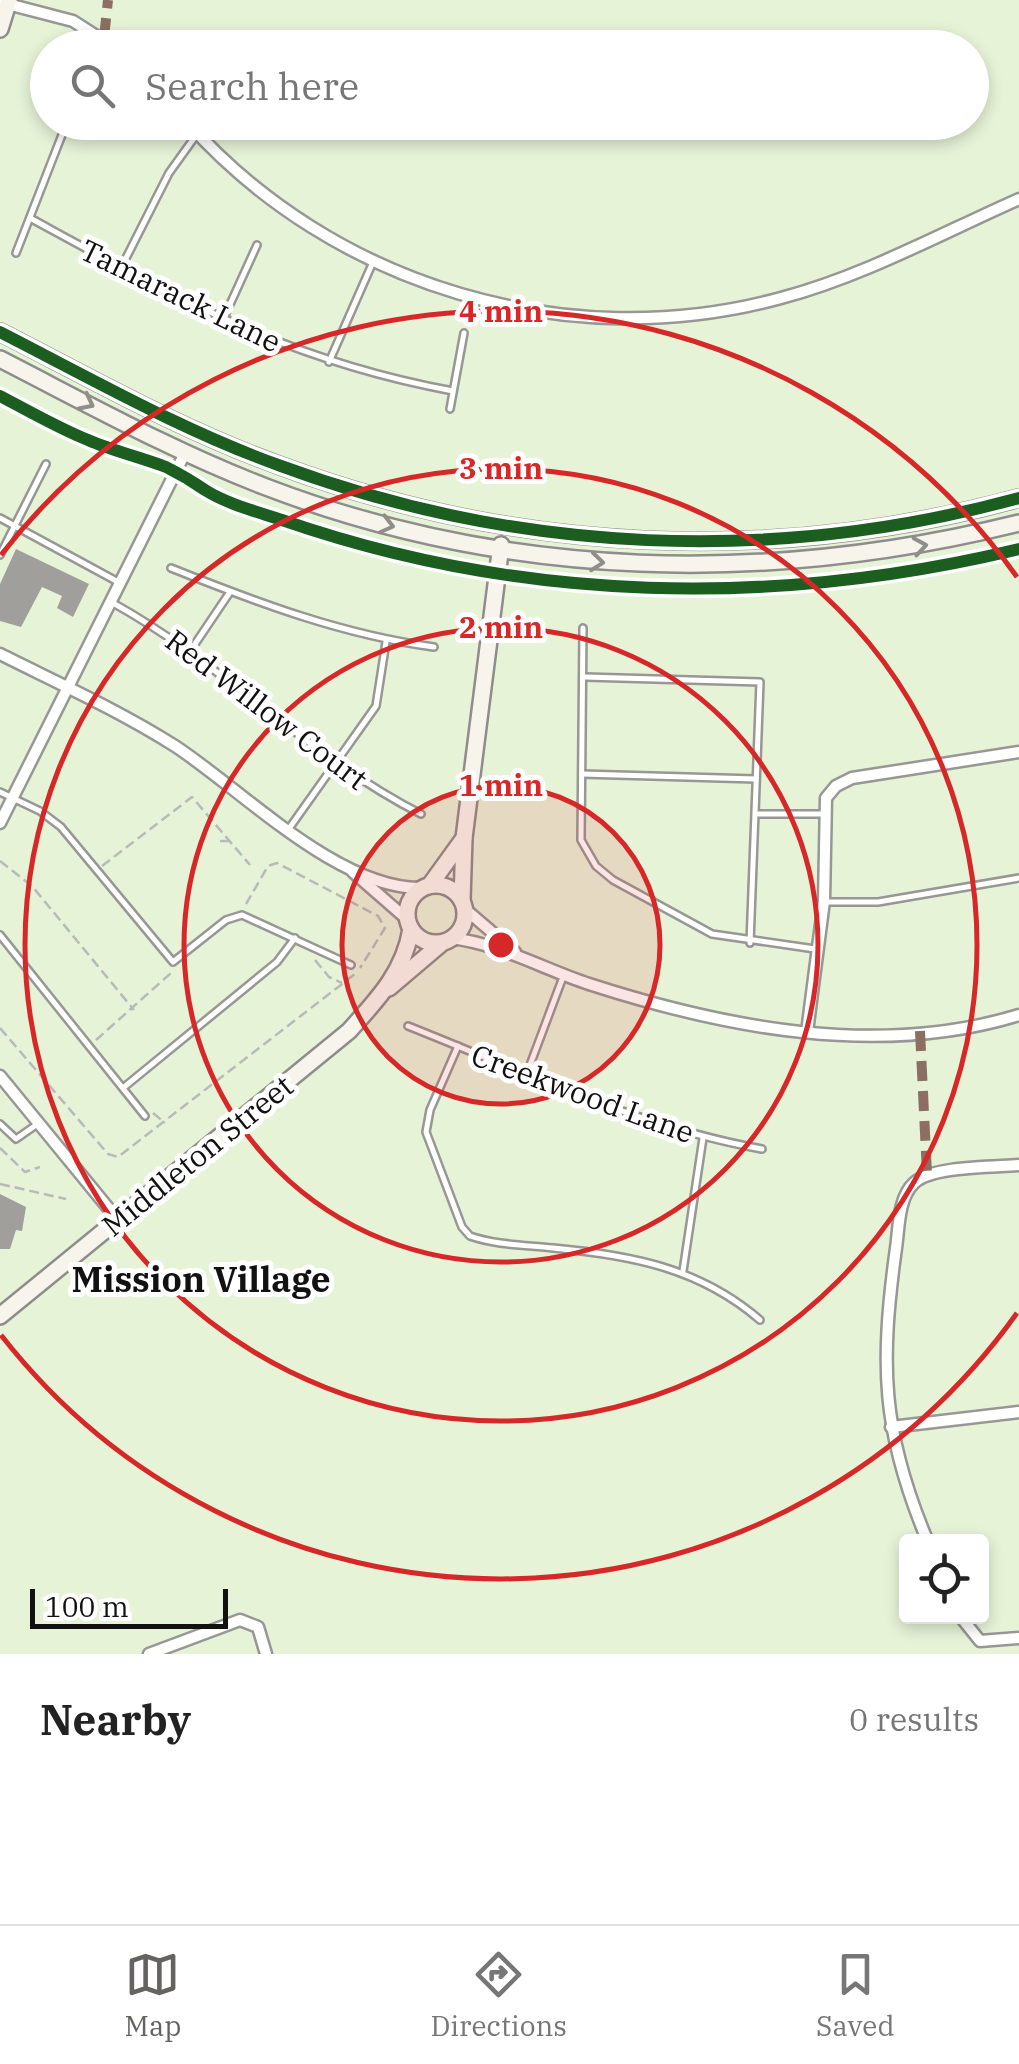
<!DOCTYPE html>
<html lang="en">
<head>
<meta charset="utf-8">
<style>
	body { margin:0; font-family:"IBM Plex Serif",serif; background:#f2f2f2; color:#222 }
	.controls { position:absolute; right:30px; bottom:30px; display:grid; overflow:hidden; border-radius:10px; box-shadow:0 5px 15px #0003 }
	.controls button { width:90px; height:90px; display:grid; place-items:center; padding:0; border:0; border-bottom:2px solid #e0e0e0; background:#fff; color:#222; font:50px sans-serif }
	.scale { position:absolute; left:30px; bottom:25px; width:198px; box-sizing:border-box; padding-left:10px; border:5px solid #111; border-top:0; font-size:28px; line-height:35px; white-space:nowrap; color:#111; -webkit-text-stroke:8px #fff; paint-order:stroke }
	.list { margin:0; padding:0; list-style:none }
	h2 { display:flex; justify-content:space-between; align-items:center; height:130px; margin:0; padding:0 40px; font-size:42px }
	h2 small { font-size:32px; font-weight:400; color:#767676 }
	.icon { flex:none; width:55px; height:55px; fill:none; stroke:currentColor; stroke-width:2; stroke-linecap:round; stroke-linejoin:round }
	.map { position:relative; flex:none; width:1019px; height:1654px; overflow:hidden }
	.search { position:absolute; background:#fff; box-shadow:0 5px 15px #0003; left:30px; right:30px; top:30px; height:110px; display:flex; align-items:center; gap:25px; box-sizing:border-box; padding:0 35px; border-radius:55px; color:#767676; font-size:38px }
	.sheet { height:270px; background:#fff }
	nav { display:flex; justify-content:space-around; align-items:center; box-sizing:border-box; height:140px; border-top:2px solid #e0e0e0; background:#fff; font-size:28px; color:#767676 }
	nav a { display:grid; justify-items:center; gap:5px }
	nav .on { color:#646362 }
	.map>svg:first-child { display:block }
</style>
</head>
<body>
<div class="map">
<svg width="1019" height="1654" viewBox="0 0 1019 1654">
	<rect width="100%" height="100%" fill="#fdfcf7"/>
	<path fill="#e7f3d7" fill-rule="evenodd" d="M0 0H1019V1654H0ZM48 48H972V122H48ZM906 1542H982V1616H906Z"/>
	<g fill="#a19f9c">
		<polygon points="16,549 89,584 73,617 57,608 62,596 42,587 21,627 0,621 0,584"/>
		<polygon points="0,1194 26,1207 22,1231 16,1230 10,1249 0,1249"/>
	</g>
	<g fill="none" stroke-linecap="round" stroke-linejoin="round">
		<defs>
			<g id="lane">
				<path d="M30 218C177 298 285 360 453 391"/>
				<polyline points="16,253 67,122"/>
				<polyline points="121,268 169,173 197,134"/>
				<polyline points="222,322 257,245"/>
				<polyline points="329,362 373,262"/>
				<polyline points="450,409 464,333"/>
				<polyline points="0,518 120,583"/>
				<polyline points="0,555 46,464"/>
				<path d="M171 568C256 602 343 635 434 647"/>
				<path d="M113 603C223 664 309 757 421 814"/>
				<polyline points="583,628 581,840 596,866 613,880 712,934 815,949"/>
				<polyline points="191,650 230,592"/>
				<polyline points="585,677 760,682 750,943"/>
				<polyline points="582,774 756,779"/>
				<polyline points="0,792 40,811 61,827 173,962 226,920 242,915 351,965"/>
				<polyline points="758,814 823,814"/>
				<polyline points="288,830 376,706 386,642"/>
				<polyline points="827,902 878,902 1019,878"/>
				<polyline points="0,935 145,1116"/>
				<path d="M408 1026C524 1072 639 1127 762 1149"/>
				<path d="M458 1046 430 1110 426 1132 462 1227 470 1236C496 1245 525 1245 553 1248 631 1255 700 1268 760 1320"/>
				<polyline points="527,1073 563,977"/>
				<polyline points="123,1088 277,962 295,938"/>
				<polyline points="0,1124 16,1139 39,1123"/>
				<polyline points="683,1271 703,1138"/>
			</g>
			<g id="street">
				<polyline points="0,2 73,21 115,48"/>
				<path d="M187 122C334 287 568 356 781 298 864 276 942 233 1019 199"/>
				<path d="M0 654C58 683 120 711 175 746 242 790 339 890 422 888"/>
				<polyline points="0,823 185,453"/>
				<polyline points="353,872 408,920"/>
				<polyline points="465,909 515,952"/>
				<path d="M451 938C501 944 543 969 589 984 725 1028 879 1058 1019 1015"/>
				<polyline points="807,1032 824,901 826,798 836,786 852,778 1019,752"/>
				<polyline points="0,1076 118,1220"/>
				<polyline points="891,1427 1019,1412"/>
				<path d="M928 1542C881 1431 880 1364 896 1248 899 1228 898 1198 914 1183 931 1166 994 1167 1019 1165"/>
				<polyline points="960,1616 980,1641 1019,1638"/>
				<polyline points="149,1654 240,1620 258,1627 266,1654"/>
			</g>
			<g id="secondary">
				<polyline points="0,29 9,0"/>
				<path d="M0 332C92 379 183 431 281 466 519 554 774 565 1019 498"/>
				<path d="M0 359C88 404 174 452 266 487 509 580 768 585 1019 523"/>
				<polyline points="430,885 464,838"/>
				<circle cx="436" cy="914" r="29"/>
				<polyline points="462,900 464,838 501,545"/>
				<polyline points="389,988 442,943"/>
				<path d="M0 1316 349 1031C377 1000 404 972 411 929"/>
			</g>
		</defs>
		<use href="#lane" stroke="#979795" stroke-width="10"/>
		<use href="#street" stroke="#979795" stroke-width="15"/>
		<use href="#secondary" stroke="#8e8d8b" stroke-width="20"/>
		<g stroke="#b9b9b8" stroke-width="2.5" stroke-dasharray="10 5" stroke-linecap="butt">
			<polyline points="220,841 229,841"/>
			<polyline points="0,861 32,886 134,1010"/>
			<polyline points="102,866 192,797 250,865"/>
			<polyline points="246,904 268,866 277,863 378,916 385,928 360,968"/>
			<polyline points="315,960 329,977 342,983"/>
			<polyline points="0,1028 108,1154 118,1157 355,974"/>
			<polyline points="96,1040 171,973"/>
			<polyline points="153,1113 165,1123"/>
			<polyline points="0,1148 25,1172 40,1167"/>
			<polyline points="0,1184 66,1199"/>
		</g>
		<use href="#lane" stroke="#fffffe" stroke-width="5"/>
		<use href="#street" stroke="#fffffe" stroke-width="10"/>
		<use href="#secondary" stroke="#f6f4eb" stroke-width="15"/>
		<g stroke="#8d6e63" stroke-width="10" stroke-dasharray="20 10" stroke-linecap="butt">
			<polyline points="104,38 108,0"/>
			<polyline points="920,1031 927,1174"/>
		</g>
		<defs>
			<g id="cycleway">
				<path d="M0 332C92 379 183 431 281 466 519 554 774 565 1019 498"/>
				<path d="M0 396C29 411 58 428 88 440 113 451 140 457 166 467 180 474 192 481 205 490 227 504 258 512 282 520 522 603 773 608 1019 549"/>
			</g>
		</defs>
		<use href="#cycleway" stroke="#fff" stroke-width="19"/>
		<use href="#cycleway" stroke="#1b5e20" stroke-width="12"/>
	</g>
	<defs><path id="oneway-chevron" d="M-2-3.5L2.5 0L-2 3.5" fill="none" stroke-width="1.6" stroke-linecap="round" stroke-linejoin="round" transform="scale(2.5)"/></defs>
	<g stroke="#8f8e89">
		<use href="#oneway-chevron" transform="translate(87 403) rotate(27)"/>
		<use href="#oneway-chevron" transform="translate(387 525) rotate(14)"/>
		<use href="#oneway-chevron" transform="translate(920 546) rotate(-9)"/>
		<use href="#oneway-chevron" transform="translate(597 562) rotate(6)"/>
	</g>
	<circle cx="501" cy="945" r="159" fill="#d62828" fill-opacity=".12"/>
	<g fill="none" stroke="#d62828" stroke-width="5">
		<circle cx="501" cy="945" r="159"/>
		<circle cx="501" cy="945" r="317"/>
		<circle cx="501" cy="945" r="476"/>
		<path d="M1017 1313A634 634 0 0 1 1 1335M1 555A634 634 0 0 1 1017 577"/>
	</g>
	<g text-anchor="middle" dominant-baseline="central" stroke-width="10" stroke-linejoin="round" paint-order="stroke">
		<g font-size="30" fill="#111" stroke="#fff">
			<text transform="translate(181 295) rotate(26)">Tamarack Lane</text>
			<text transform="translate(267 709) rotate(37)">Red Willow Court</text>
			<text transform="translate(583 1093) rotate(20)">Creekwood Lane</text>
			<text transform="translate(197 1155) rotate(-39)">Middleton Street</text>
		</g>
		<g font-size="35" font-weight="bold" fill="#111" stroke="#fff">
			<text x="201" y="1279">Mission Village</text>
		</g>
	</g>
	<circle cx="501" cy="945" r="15" fill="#d62828" stroke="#fff" stroke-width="5"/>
	<g font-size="30" text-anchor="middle" font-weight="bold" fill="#d62828" stroke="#fff" stroke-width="10" stroke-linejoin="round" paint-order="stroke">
		<text x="501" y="322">4 min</text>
		<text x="501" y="479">3 min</text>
		<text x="501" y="638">2 min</text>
		<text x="501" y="796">1 min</text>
	</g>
</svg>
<div class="controls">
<button><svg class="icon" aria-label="locate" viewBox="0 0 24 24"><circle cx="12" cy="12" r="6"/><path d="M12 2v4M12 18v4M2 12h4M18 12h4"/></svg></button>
</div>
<div class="scale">100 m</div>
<div class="search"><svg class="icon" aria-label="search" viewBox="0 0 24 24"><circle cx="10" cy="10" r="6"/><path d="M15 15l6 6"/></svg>Search here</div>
</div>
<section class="sheet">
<h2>Nearby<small>0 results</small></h2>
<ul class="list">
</ul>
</section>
<nav>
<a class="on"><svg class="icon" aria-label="map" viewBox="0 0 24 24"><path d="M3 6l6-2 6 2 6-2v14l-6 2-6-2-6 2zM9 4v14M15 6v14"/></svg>Map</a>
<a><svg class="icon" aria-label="directions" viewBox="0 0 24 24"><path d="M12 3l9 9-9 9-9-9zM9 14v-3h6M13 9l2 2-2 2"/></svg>Directions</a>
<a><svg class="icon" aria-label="saved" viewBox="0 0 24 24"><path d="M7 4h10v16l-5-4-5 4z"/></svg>Saved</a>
</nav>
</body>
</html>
